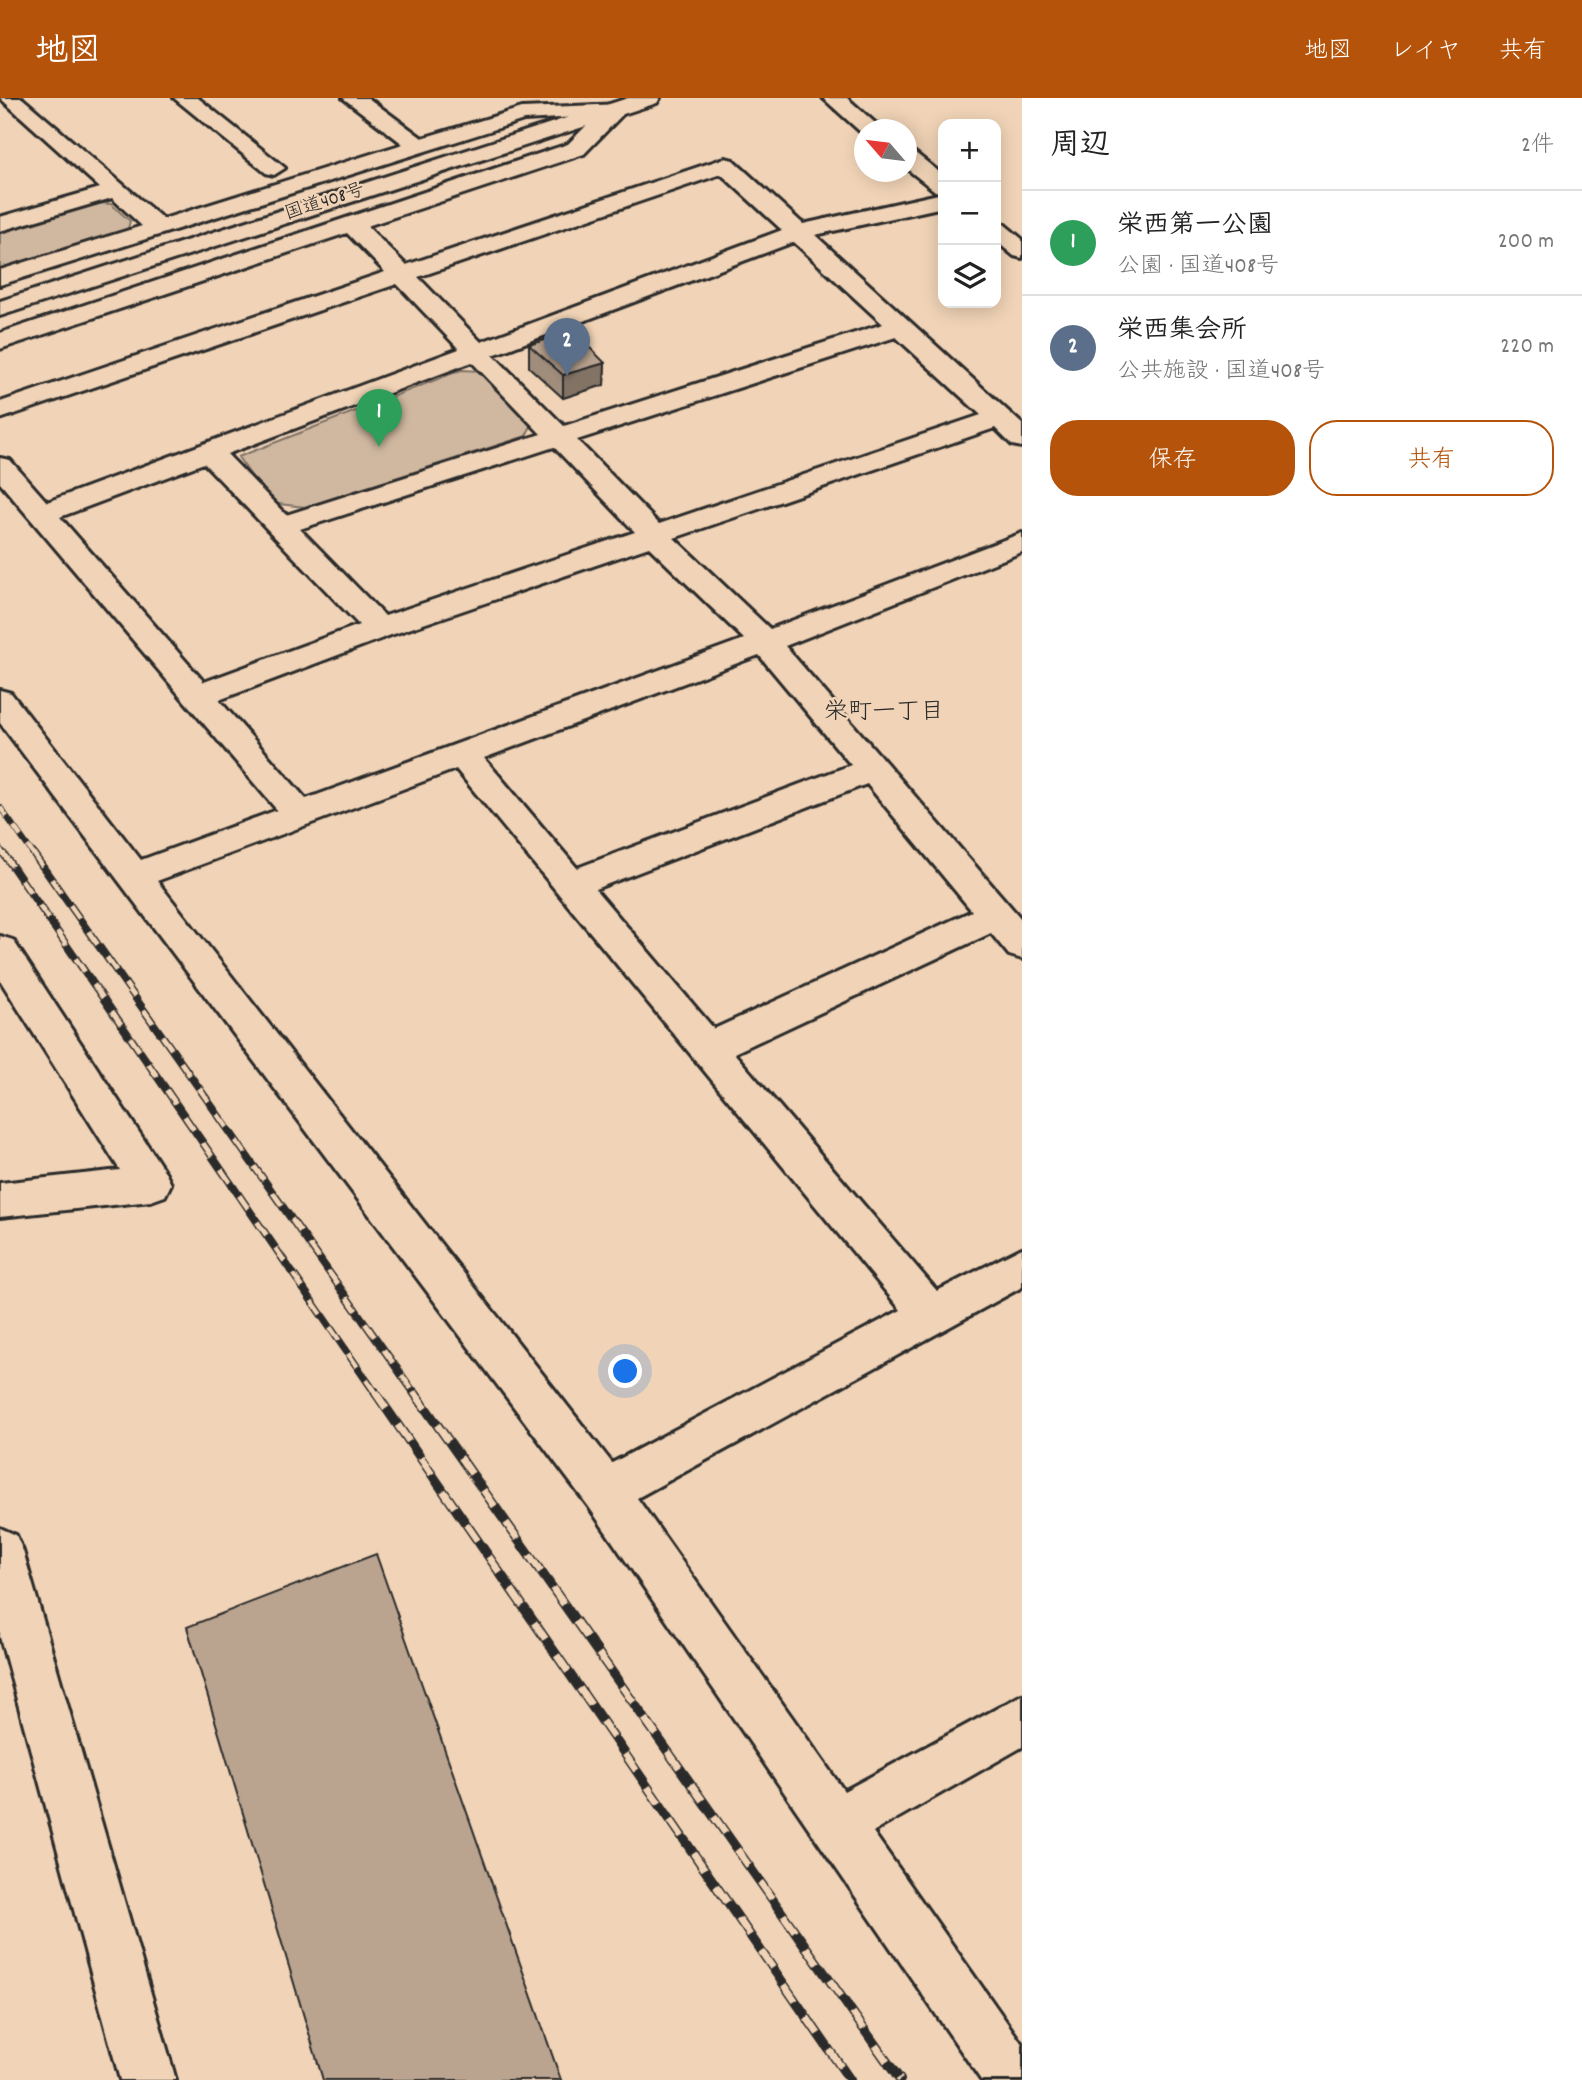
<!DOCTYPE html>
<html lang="ja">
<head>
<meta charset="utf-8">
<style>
	body { margin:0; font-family:Dekko,"Klee One",sans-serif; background:#f2f2f2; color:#222 }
	.controls { position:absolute; right:21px; top:21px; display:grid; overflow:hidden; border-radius:14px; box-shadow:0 4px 18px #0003 }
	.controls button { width:63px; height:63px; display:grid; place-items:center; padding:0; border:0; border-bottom:2px solid #e0e0e0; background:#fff; color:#222; font:35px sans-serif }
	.compass { position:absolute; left:854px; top:21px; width:63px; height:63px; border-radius:50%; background:#fff; box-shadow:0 4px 18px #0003; rotate:298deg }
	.you { position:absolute; left:626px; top:1274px; width:24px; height:24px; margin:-18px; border:5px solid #fff; border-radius:50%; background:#1a73e8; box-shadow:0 0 0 10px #1a73e833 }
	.badge { display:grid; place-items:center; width:46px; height:46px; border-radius:50%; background:#b45309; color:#fff; font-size:23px; font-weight:700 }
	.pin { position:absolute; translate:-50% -58px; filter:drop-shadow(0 2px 4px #0008) }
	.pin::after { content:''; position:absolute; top:37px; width:24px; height:21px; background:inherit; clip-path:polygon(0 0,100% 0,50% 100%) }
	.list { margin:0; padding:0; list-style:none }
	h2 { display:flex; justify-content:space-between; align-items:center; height:91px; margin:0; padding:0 28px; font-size:30px }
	h2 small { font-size:23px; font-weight:400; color:#767676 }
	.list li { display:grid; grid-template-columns:46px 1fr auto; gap:21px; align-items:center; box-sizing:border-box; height:105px; padding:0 28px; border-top:2px solid #e0e0e0 }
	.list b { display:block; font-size:26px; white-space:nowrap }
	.list p { margin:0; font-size:23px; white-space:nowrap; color:#767676 }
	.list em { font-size:23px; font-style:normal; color:#767676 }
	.actions { display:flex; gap:14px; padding:21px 28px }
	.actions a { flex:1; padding:16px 0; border:2px solid #b45309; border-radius:28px; text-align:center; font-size:24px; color:#b45309 }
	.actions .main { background:#b45309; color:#fff }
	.icon { flex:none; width:38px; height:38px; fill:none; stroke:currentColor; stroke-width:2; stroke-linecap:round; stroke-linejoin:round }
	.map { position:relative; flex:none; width:1022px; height:1982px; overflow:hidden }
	header { display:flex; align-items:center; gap:42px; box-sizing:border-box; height:98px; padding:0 35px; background:#b45309; color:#fff }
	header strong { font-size:33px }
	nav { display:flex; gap:38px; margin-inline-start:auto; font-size:24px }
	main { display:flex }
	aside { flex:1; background:#fff }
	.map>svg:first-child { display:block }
</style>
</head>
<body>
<header>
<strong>地図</strong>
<nav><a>地図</a><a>レイヤ</a><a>共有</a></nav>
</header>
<main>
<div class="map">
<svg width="1022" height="1982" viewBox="0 0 1022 1982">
	<rect width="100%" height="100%" fill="#f1d4b7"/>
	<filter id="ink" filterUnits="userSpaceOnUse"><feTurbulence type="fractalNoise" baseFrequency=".0143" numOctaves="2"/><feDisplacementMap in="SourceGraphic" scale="14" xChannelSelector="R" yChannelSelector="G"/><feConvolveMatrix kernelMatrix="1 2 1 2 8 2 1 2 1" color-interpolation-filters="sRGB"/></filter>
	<g filter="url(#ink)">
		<g fill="#d0b8a0" stroke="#7e7266" stroke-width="2">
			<polygon points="86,104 111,106 130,123 127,134 0,175 0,131"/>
			<polygon points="461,272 483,273 531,328 526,338 305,409 270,405 238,359"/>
		</g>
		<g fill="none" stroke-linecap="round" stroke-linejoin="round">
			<defs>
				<g id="minor">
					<path d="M0 0H22L163 121 403 46 343 0H368L422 40 522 10 623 6 626 11 623 16 584 56 367 128 406 167 725 60 733 62 803 126 943 95V109L815 137 1022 326V349L1012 347 995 330 674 440 770 531 1022 435V454L785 548 1022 822V861L1009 857 991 835 734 955 937 1193 1022 1150V1189L637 1400 844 1693 1022 1597V1649L873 1734 1022 1946V1982H981L589 1409 0 625V592L11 595 141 762 277 712 0 385V360L10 362 47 404 459 251 397 186 0 321V304L385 174 347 135 0 251V235L568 46 596 18 524 22 0 187V172L142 128 112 100 0 133V119L100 90ZM721 76 782 132 481 244 418 179ZM794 144 883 226 564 328 493 257ZM896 239 981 317 659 426 577 342ZM472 264 541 336 286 417 227 356ZM554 349 635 434 385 518 300 431ZM204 365 359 527 204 584 60 419ZM649 449 744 541 306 701 219 602 391 537ZM759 557 851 667 577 770 484 660ZM456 671 901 1212 612 1365 157 783ZM867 686 972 813 714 931 595 791Z"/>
					<polygon points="174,0 198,0 285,70 274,77 266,75"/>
					<polygon points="823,0 847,0 883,32 864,32 864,37"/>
					<polygon points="906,52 914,54 943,77 943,95 935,93 906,70"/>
					<polygon points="996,124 1004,126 1022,141 1022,160 1014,158 996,143"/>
					<polygon points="0,838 13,842 165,1074 171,1086 165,1098 151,1103 0,1119 0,1085 120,1072 0,882"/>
					<polygon points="0,1430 16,1437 23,1453 176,1982 120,1982 0,1539"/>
				</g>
				<polygon id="highway" points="628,0 660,0 657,5 0,218 0,203"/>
			</defs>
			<use href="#minor" stroke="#2b2b2b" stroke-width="6"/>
			<use href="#highway" stroke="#2b2b2b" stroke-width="6"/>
			<use href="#minor" fill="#f1d4b7" fill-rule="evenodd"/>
			<use href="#highway" fill="#f1d4b7" fill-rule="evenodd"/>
			<defs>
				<g id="rail-far2">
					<polyline points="0,709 34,757"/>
					<polyline points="0,751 4,757"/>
				</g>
				<g id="rail-far1">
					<polyline points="3,755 376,1296"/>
					<polyline points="33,755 415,1296"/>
				</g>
				<g id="rail">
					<polyline points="375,1294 850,1982"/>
					<polyline points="414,1294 900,1982"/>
				</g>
			</defs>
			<use href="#rail-far2" stroke="#2b2b2b" stroke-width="6"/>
			<use href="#rail-far1" stroke="#2b2b2b" stroke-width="8"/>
			<use href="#rail" stroke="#2b2b2b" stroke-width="10"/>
			<use href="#rail-far2" stroke="#f1d4b7" stroke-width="4.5" stroke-dasharray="12" stroke-linecap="butt"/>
			<use href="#rail-far1" stroke="#f1d4b7" stroke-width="5" stroke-dasharray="16" stroke-linecap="butt"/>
			<use href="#rail" stroke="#f1d4b7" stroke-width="7" stroke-dasharray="20" stroke-linecap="butt"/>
		</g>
		<polygon fill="#a08d7c" stroke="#2b2b2b" stroke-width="2" points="529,247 605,265 604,287 563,300 529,269"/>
		<polygon fill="#827365" stroke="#2b2b2b" stroke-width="2" points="605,265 604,287 563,300 563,277"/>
		<g fill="#baa490" stroke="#2b2b2b" stroke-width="2">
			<polygon points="573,233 605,265 563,277 529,247"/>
			<polygon points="376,1456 561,1982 323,1982 187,1529"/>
		</g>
	</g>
	<g text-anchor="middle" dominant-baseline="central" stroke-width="5" stroke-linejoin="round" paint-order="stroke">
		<g font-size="19" fill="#2b2b2b" stroke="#f1d4b7">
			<text transform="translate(325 105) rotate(-18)">国道408号</text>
		</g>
		<g font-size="24" fill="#2b2b2b" stroke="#f1d4b7">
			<text x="884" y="615">栄町一丁目</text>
		</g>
	</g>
</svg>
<div class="controls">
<button>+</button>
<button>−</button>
<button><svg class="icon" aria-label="layers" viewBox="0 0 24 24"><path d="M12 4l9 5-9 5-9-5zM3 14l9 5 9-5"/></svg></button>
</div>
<svg class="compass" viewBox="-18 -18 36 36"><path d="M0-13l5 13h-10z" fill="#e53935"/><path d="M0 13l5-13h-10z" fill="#767676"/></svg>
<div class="you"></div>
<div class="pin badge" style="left:379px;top:349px;background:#2e9e5b">1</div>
<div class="pin badge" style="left:567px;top:278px;background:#5c6f8a">2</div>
</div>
<aside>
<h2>周辺<small>2件</small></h2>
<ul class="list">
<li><span class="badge" style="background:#2e9e5b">1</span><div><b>栄西第一公園</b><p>公園 · 国道408号</p></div><em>200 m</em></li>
<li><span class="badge" style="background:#5c6f8a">2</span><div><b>栄西集会所</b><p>公共施設 · 国道408号</p></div><em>220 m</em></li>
</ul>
<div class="actions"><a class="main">保存</a><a>共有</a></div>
</aside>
</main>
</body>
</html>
